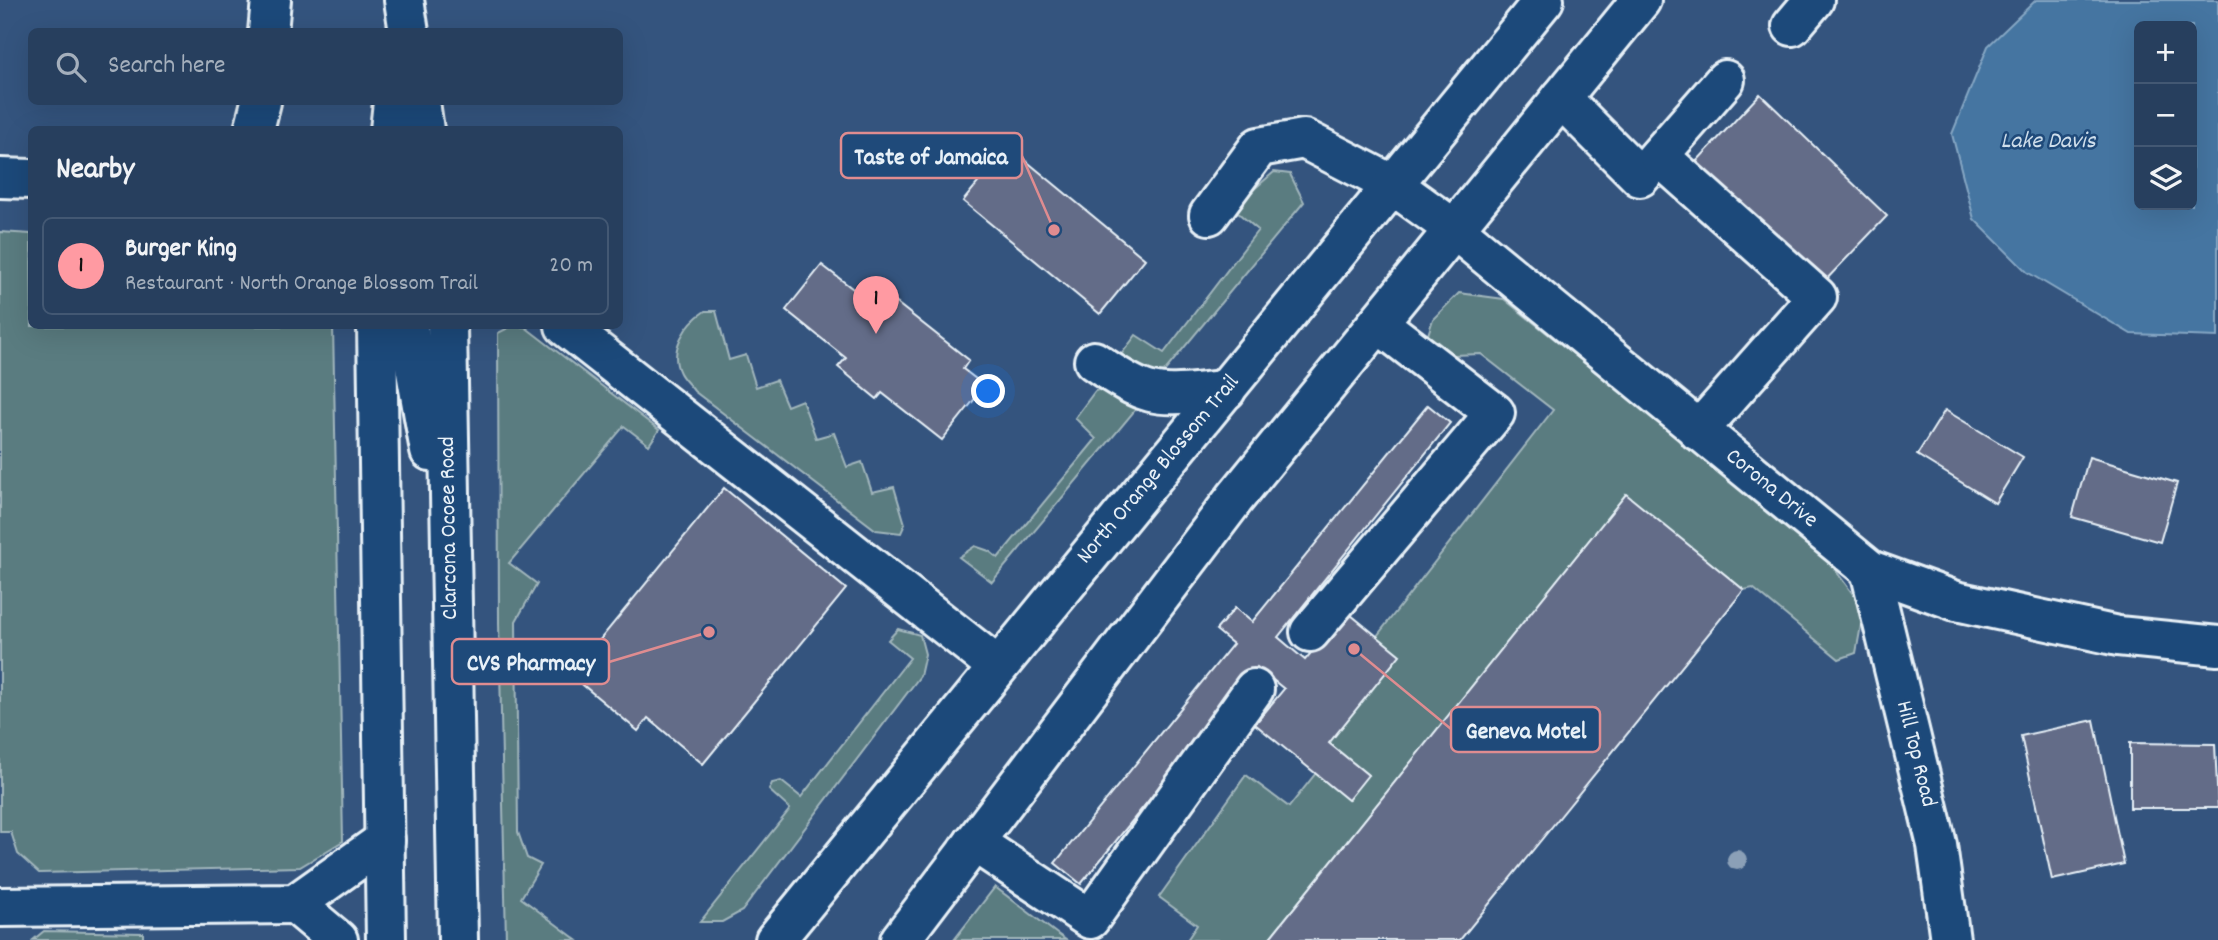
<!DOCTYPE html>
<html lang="en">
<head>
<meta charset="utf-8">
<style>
	body { margin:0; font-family:Dekko,sans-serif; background:#2f4664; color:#f1f3f6 }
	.controls { position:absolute; right:21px; top:21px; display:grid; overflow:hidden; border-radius:10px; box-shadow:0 7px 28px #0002 }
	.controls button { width:63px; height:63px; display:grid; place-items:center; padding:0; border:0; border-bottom:2px solid #435873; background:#273f5e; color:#f1f3f6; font:35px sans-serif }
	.you { position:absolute; left:989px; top:392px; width:24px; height:24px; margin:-18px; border:5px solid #fff; border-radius:50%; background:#1a73e8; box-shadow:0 0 0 10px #1a73e833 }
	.badge { display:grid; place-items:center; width:46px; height:46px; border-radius:50%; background:#ff9aa2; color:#111; font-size:23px; font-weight:700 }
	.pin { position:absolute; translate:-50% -58px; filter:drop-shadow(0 2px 4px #0008) }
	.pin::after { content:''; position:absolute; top:37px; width:24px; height:21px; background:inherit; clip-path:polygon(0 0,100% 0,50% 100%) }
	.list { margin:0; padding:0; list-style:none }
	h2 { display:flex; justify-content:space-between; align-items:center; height:91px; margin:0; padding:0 28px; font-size:30px }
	h2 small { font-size:23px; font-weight:400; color:#a4afbc }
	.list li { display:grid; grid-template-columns:46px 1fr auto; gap:21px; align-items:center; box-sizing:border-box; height:98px; margin:0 14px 14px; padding:0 14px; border:2px solid #435873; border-radius:10px }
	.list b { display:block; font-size:26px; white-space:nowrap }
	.list p { margin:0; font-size:23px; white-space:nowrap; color:#a4afbc }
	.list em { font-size:23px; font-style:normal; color:#a4afbc }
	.icon { flex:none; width:38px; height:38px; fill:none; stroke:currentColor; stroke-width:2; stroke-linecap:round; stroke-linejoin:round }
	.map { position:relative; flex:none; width:2218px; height:940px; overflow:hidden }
	.search { position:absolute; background:#273f5e; box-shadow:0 7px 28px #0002; left:28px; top:28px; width:595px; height:77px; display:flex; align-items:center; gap:18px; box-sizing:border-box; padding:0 24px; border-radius:10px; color:#a4afbc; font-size:26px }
	.panel { position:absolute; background:#273f5e; box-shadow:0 7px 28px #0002; left:28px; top:126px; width:595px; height:203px; border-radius:10px }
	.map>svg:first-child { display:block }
</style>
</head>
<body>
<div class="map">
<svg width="2218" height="940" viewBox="0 0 2218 940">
	<rect width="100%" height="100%" fill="#34547e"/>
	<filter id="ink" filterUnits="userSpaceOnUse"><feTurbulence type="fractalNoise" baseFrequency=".0143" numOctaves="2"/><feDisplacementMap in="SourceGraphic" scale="14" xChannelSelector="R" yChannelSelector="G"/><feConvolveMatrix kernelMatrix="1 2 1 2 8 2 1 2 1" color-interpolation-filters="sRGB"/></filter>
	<g filter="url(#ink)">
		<g fill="#5a7b80" stroke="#a1b6bc" stroke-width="2">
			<polygon points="1274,172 1290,174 1304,202 1164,372 1144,372 1120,356 1136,335 1164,353 1258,230 1236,211 1252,191"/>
			<polygon points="0,232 31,234 32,326 333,326 343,841 300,867 39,873 18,854 11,832 0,832"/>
			<polygon points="1459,293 1504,299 1821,551 1864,609 1856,653 1839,659 1753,588 1744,590 1626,495 1268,940 1187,940 1197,925 1159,897 1246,775 1289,807 1316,773 1368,775 1329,743 1377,636 1553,410 1481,354 1453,355 1426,341 1433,319"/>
			<path d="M705 311H716L729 360 746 355 756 387 776 380 787 406 802 400 816 438 834 433 847 467 862 462 872 492 894 487 905 524 901 533 876 530 694 391C690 385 683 379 680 373 668 350 686 323 705 311Z"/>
			<polygon points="512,326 525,327 659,430 649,445 624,426 509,563 537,584 516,621 518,832 527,858 541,865 521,898 577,940 506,940 499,623 498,333"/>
			<polygon points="1104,388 1141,403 992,582 959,557 975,546 989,551 998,558 1096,439 1075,418 1095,391"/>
			<polygon points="898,629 920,635 925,654 920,676 742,911 722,922 700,922 790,809 769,790 772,783 781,781 801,797 910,658 888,640"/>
			<polygon points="995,887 1056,933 1066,940 954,940"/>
			<polygon points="44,931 143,933 143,940 33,940"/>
		</g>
		<path fill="#4475a1" stroke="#86a7c4" stroke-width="2" fill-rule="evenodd" d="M2036 0H2218V337L2131 334 2027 272 1974 219 1952 134 1988 46ZM2139 26H2192V205H2139Z"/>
		<g fill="#646c88" stroke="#e8f1f8" stroke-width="2">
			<polygon points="1760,94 1887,216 1821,285 1694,164"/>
			<polygon points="1008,146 1145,259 1100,314 963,201"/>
			<polygon points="822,265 861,295 870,282 969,360 963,369 985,386 942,440 882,393 877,399 838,367 846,358 786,310"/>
			<polygon points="1428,405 1450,423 1278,637 1305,660 1346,611 1400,655 1329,743 1368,775 1348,800 1255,724 1284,689 1257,667 1081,884 1055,863 1233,644 1216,630 1235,608 1252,622"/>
			<polygon points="1945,410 2023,457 1995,503 1917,455"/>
			<polygon points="2089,457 2177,483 2160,542 2072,517"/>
			<polygon points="724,488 846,589 703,764 648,718 638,731 571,675"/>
			<polygon points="1626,494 1744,590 1460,940 1268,940"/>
			<polygon points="2094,720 2124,864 2052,880 2021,736"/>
			<polygon points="2130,743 2215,744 2218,808 2130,808"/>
		</g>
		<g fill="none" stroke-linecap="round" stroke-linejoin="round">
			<defs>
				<g id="minor">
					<polyline points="1792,26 1814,0"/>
					<polyline points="268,32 271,0"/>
					<polyline points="1561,98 1640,177 1725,80"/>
					<polyline points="254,130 261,102"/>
					<polyline points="1659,156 1817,297 1698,431"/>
					<polyline points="0,178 32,179"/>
					<polyline points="1209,215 1259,147 1304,139 1393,185 1454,229 1870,570 1956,601 2118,636 2218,646"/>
					<polyline points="565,326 997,666"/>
					<path d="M1094 361C1153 402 1157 396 1226 390"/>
					<polyline points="1870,570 1937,845 1950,940"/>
					<polyline points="1310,632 1495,413 1378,323"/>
					<polyline points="974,842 1090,919 1254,689"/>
					<polyline points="295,904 338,940"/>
					<polyline points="0,907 295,904 385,840"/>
				</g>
				<g id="major">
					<polyline points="404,0 409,32"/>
					<polyline points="420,102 424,130"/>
					<polyline points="390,130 393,102"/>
					<polyline points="377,326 386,940"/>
					<polyline points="408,326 430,451"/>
					<polyline points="447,326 458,940"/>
					<polyline points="775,940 1544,0"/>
					<polyline points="900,940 1235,498 1641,0"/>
				</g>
			</defs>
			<use href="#minor" stroke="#e8f1f8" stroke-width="44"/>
			<use href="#major" stroke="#e8f1f8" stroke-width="44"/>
			<use href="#minor" stroke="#1f4a7a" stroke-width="38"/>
			<use href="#major" stroke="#1f4a7a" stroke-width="38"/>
		</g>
		<circle fill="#8ba0b7" cx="1737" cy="860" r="10"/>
	</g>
	<g text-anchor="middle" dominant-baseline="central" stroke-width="5" stroke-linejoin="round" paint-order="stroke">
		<g font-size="23" fill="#e8f1f8" stroke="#1f4a7a">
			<text transform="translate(1159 470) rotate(-50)">North Orange Blossom Trail</text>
			<text transform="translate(1771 489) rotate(39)">Corona Drive</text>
			<text transform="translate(450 528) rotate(-91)">Clarcona Ocoee Road</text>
			<text transform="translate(1915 754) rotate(76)">Hill Top Road</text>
		</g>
		<g font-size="24" font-style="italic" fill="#cfdeeb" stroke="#1f4a7a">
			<text x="2048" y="142">Lake Davis</text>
		</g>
	</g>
	<path fill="none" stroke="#df8c90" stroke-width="2.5" d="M1054 230L1022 156M709 632L609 662M1354 649L1451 729"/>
	<g fill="#df8c90" stroke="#1f4a7a" stroke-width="2.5">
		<circle cx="1054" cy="230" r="7"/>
		<circle cx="709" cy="632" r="7"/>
		<circle cx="1354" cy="649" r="7"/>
	</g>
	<g fill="#1f4a7a" stroke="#df8c90" stroke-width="2.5">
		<rect x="841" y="133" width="181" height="45" rx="7"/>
		<rect x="452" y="639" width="157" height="45" rx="7"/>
		<rect x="1451" y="707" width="149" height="45" rx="7"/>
	</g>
	<g font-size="24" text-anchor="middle" font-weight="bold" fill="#e8f1f8">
		<text x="931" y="164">Taste of Jamaica</text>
		<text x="531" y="670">CVS Pharmacy</text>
		<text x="1526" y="738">Geneva Motel</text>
	</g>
</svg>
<div class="controls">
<button>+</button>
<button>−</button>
<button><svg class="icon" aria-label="layers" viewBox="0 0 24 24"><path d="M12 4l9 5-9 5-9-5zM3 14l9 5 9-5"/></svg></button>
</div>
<div class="you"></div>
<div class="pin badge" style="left:876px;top:334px">1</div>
<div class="search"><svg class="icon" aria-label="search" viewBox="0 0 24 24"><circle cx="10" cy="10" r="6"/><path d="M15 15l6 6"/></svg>Search here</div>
<section class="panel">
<h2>Nearby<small></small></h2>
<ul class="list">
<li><span class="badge">1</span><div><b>Burger King</b><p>Restaurant · North Orange Blossom Trail</p></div><em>20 m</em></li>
</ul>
</section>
</div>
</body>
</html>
